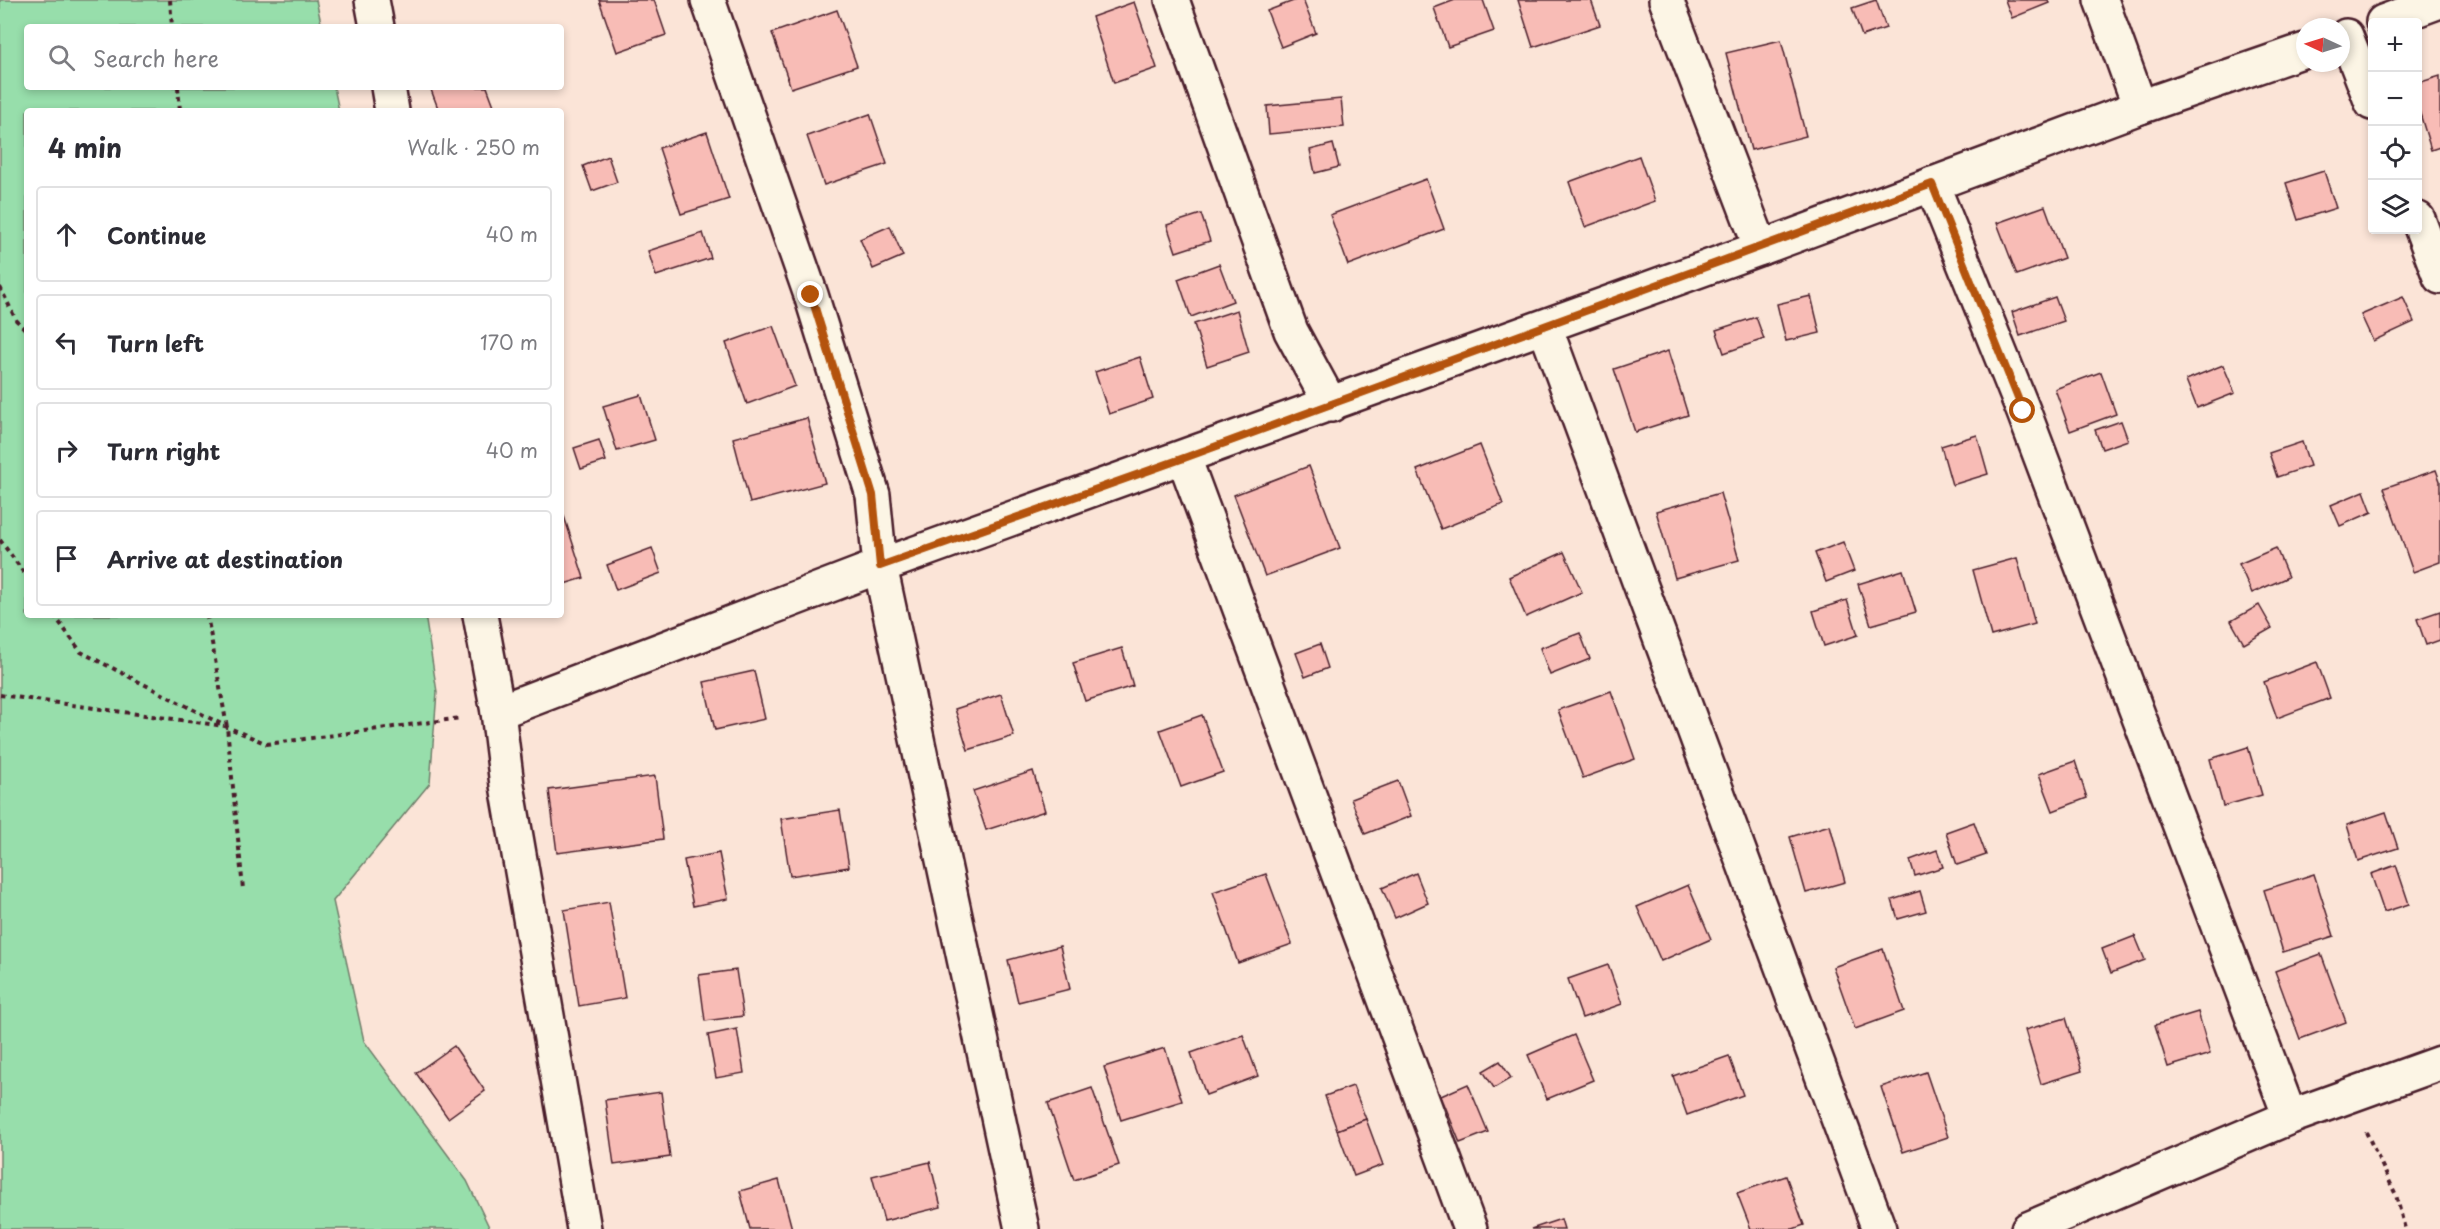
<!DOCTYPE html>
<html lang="en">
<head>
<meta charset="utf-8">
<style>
	body { margin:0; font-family:"Playpen Sans",sans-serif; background:#f7f7f7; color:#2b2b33 }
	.controls { position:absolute; right:18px; top:18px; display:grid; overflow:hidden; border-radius:6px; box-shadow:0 3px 9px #0003 }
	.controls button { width:54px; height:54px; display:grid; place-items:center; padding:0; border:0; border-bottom:2px solid #e1e1e2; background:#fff; color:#2b2b33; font:30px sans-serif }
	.compass { position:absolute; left:2296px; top:18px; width:54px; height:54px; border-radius:50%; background:#fff; box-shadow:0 3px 9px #0003; rotate:274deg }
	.stop { position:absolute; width:18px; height:18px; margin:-14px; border:4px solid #b45309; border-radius:50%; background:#fff }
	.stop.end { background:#b45309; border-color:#fff; box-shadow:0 2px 6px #0008 }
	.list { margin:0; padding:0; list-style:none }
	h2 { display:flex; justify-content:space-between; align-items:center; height:78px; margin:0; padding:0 24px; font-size:26px }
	h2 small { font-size:20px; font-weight:400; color:#7c7c81 }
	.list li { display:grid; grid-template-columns:39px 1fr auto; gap:18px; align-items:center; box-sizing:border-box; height:96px; margin:0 12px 12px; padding:0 12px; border:2px solid #e1e1e2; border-radius:6px }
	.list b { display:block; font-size:22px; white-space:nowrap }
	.list em { font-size:20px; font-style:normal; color:#7c7c81 }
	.icon { flex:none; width:33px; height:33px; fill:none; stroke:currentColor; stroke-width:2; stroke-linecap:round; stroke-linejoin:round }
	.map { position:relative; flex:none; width:2440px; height:1229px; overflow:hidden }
	.search { position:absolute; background:#fff; box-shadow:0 3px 9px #0003; left:24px; top:24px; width:540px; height:66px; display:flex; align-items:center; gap:15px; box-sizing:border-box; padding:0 21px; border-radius:6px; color:#7c7c81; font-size:22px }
	.panel { position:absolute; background:#fff; box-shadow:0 3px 9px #0003; left:24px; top:108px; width:540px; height:510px; border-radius:6px }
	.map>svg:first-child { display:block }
</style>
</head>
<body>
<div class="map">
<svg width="2440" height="1229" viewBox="0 0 2440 1229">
	<rect width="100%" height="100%" fill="#fbe4d7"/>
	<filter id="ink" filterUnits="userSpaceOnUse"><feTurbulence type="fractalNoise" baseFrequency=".0167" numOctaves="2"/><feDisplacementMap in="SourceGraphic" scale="12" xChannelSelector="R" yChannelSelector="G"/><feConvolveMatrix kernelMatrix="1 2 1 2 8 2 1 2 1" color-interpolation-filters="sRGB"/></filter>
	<g filter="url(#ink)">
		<polygon fill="#97deab" stroke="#707e6b" stroke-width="1.5" points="0,0 316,0 322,27 27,27 27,87 334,87 339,111 27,111 27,615 425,615 437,692 430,783 333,901 364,1041 467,1181 490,1229 0,1229"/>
		<g fill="#f8bcb6" stroke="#4a1f2b" stroke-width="1.5">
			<polygon points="599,0 654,0 666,35 617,52"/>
			<polygon points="1296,0 1303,0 1316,33 1281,47 1267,11"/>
			<polygon points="1455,0 1483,0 1494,31 1448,47 1434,8"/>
			<polygon points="1518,0 1591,0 1600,25 1533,47"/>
			<polygon points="1876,0 1886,28 1862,36 1852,8"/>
			<polygon points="2005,0 2048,0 2049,3 2012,18"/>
			<polygon points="1134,2 1157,68 1114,83 1092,17"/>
			<polygon points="837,10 857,66 791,88 772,33"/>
			<polygon points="1781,40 1806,136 1751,150 1726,53"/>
			<polygon points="2440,76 2440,147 2431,150 2418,107 2418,83"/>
			<polygon points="430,87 487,87 496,111 439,111"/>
			<polygon points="1341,99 1344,127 1269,134 1267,106"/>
			<polygon points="870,114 887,164 824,185 807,136"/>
			<polygon points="707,132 729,199 681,214 659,148"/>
			<polygon points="1333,144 1339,167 1315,173 1310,150"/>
			<polygon points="608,156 617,182 592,191 583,166"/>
			<polygon points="1639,156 1655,201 1585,227 1569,182"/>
			<polygon points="2324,171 2336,208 2298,220 2286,183"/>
			<polygon points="1426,179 1444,229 1348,265 1330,215"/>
			<polygon points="2045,206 2064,258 2017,275 1997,223"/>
			<polygon points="1201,214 1210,241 1176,252 1167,225"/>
			<polygon points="890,226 903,256 873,269 860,239"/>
			<polygon points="703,233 711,258 656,276 648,251"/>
			<polygon points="1219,264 1233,301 1191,317 1178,279"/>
			<polygon points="1811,296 1820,333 1786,341 1777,304"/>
			<polygon points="2055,297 2064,321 2020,336 2012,312"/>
			<polygon points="2403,297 2414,322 2373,341 2361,315"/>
			<polygon points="1237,310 1249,352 1207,366 1194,324"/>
			<polygon points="1756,317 1764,339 1724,353 1716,330"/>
			<polygon points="773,326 795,386 747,404 726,343"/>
			<polygon points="1668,351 1688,415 1635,432 1614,369"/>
			<polygon points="1140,357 1153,399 1109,414 1095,372"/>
			<polygon points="2223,365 2235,393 2197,408 2186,380"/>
			<polygon points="2101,372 2116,414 2070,431 2055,389"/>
			<polygon points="641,395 655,440 617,451 603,406"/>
			<polygon points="807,418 825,483 750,503 733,438"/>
			<polygon points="2121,421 2128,440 2102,449 2095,430"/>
			<polygon points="1977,435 1988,474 1952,485 1941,446"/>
			<polygon points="599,440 606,461 581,469 574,448"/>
			<polygon points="2302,442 2310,466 2277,477 2269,453"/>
			<polygon points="1480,445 1503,504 1441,529 1417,470"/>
			<polygon points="1309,466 1340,548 1265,576 1234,495"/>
			<polygon points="2436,470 2440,481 2440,562 2413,572 2384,488"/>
			<polygon points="2364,491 2372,512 2340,526 2331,505"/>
			<polygon points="1720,493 1739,560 1675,578 1656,511"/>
			<polygon points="561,513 563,513 584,578 561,585"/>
			<polygon points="1843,542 1854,571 1826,582 1815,553"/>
			<polygon points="652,548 661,573 616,590 607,565"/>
			<polygon points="2276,548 2288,577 2252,593 2239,564"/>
			<polygon points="1564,552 1582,592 1526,617 1509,577"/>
			<polygon points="2017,558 2035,624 1991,636 1973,570"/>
			<polygon points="1903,570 1916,612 1871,625 1858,584"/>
			<polygon points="1847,600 1858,635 1824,646 1813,611"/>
			<polygon points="2259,605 2272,628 2244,644 2231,621"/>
			<polygon points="2440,611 2440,640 2426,645 2417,619"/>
			<polygon points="1580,633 1590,659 1550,675 1540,648"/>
			<polygon points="1320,644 1328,668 1305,677 1296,653"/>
			<polygon points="1122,648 1133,686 1085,701 1073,663"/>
			<polygon points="2317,662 2330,698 2277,718 2264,682"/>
			<polygon points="754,671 765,719 715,730 704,682"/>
			<polygon points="1611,691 1635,759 1583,778 1558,710"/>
			<polygon points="1001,694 1014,736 968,750 955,709"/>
			<polygon points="1202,715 1223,772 1181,787 1160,730"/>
			<polygon points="2248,747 2262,795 2223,806 2210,759"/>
			<polygon points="2075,761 2087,798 2053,811 2039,774"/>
			<polygon points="1033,771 1045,811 986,830 973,791"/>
			<polygon points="655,776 663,839 557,853 549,790"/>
			<polygon points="1398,781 1411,816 1365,834 1351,799"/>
			<polygon points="840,810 849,867 790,876 781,819"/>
			<polygon points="2386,812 2398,848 2358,861 2347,825"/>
			<polygon points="1974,822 1986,855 1957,865 1946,832"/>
			<polygon points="1830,825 1845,882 1806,893 1790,837"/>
			<polygon points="1937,850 1943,867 1915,876 1910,860"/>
			<polygon points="719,853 728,899 693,906 684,860"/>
			<polygon points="2396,865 2409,904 2384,912 2371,874"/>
			<polygon points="1416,873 1428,903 1395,918 1382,888"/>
			<polygon points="1266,874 1292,944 1238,963 1213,892"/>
			<polygon points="2314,874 2334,936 2283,952 2264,890"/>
			<polygon points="1688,885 1711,939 1661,961 1637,907"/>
			<polygon points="1920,891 1926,911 1898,919 1892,900"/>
			<polygon points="609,902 625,998 579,1006 564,910"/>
			<polygon points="2135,936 2145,960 2111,973 2102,949"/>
			<polygon points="1060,946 1070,989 1018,1002 1008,960"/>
			<polygon points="1883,949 1904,1011 1855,1029 1833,967"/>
			<polygon points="2321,954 2346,1022 2300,1039 2275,971"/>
			<polygon points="1608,965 1622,1004 1582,1018 1568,979"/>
			<polygon points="736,970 743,1016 705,1021 699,975"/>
			<polygon points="2198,1012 2210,1054 2168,1067 2155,1025"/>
			<polygon points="2066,1018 2082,1071 2041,1084 2025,1030"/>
			<polygon points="737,1029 744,1073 716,1078 708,1035"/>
			<polygon points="1243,1035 1258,1076 1206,1095 1191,1053"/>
			<polygon points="1574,1035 1593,1080 1547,1099 1528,1055"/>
			<polygon points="454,1046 485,1091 448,1118 416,1073"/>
			<polygon points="1165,1048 1182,1101 1121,1120 1104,1067"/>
			<polygon points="1729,1056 1743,1095 1687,1115 1673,1076"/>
			<polygon points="1500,1061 1511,1078 1494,1088 1483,1071"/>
			<polygon points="1926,1072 1948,1137 1903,1152 1881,1087"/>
			<polygon points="1468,1084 1488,1132 1460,1143 1441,1096"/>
			<polygon points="1353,1086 1366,1119 1337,1130 1325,1096"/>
			<polygon points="1092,1088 1119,1165 1074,1180 1048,1103"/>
			<polygon points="661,1092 670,1157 614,1165 605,1100"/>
			<polygon points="1366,1119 1383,1165 1354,1176 1337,1130"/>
			<polygon points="930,1162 941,1207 884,1221 872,1176"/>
			<polygon points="1786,1176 1804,1225 1793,1229 1751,1229 1737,1193"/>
			<polygon points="779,1180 792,1229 750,1229 740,1191"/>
			<polygon points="1561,1219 1564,1229 1531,1229"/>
		</g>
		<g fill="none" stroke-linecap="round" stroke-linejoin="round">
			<defs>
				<g id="minor">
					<polyline points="372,0 377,27"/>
					<polyline points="708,0 811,295 873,495 880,566 1022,1229"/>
					<polyline points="1172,0 1291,331 1331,405"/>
					<polyline points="1666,0 1761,248"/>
					<polyline points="2101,0 2140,107"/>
					<polyline points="2383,22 2440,1"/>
					<polyline points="2346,36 2372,103"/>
					<polyline points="388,87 392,111"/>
					<polyline points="1932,184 2023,410 2290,1117"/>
					<polyline points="2418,219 2440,277"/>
					<polyline points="1545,327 1879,1229"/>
					<polyline points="1184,458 1470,1229"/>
					<polyline points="480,615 498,712 507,785 584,1229"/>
					<polyline points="498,712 880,566 1761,248 2140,107 2305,50"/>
					<polyline points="2028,1229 2290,1117 2440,1063"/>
				</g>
			</defs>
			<use href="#minor" stroke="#4a1f2b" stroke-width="38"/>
			<g stroke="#4a1f2b" stroke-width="4" stroke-dasharray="4.5 4.5" stroke-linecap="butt">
				<polyline points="170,0 172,27"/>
				<polyline points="178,87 180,111"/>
				<polyline points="0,287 16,320 27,331"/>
				<polyline points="0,540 27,577"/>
				<polyline points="54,615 81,652 227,727 267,744 461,718"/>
				<polyline points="207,615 227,727 243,889"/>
				<polyline points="0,695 224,726"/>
				<polyline points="2366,1132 2396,1195 2405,1229"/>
			</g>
			<use href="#minor" stroke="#fcf5e5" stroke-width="33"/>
		</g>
	</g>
	<g fill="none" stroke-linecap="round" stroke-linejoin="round" filter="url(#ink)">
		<polyline stroke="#b45309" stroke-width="8" points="811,295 873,495 880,566 1184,458 1932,184 2023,411"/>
	</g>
</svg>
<div class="controls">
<button>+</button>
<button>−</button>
<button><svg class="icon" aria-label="locate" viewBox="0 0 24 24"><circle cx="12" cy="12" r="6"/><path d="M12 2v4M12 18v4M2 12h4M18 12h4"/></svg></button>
<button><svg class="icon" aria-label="layers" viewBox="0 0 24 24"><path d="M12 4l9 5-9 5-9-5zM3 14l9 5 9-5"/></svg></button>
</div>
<svg class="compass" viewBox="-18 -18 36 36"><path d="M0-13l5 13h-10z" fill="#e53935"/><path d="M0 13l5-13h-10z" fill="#7c7c81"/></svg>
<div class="stop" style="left:2023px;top:411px"></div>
<div class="stop end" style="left:811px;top:295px"></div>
<div class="search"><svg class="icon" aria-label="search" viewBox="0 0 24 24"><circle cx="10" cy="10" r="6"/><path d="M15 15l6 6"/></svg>Search here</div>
<section class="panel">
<h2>4 min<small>Walk · 250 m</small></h2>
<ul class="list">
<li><svg class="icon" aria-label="ahead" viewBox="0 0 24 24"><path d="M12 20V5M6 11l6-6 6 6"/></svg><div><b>Continue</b></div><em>40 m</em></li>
<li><svg class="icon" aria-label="left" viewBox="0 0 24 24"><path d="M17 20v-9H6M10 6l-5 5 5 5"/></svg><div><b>Turn left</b></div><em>170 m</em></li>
<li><svg class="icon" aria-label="right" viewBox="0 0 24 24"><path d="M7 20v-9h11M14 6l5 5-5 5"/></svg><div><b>Turn right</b></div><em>40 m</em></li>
<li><svg class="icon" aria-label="arrive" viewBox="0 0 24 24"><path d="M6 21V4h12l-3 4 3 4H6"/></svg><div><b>Arrive at destination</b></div></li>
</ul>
</section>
</div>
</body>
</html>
